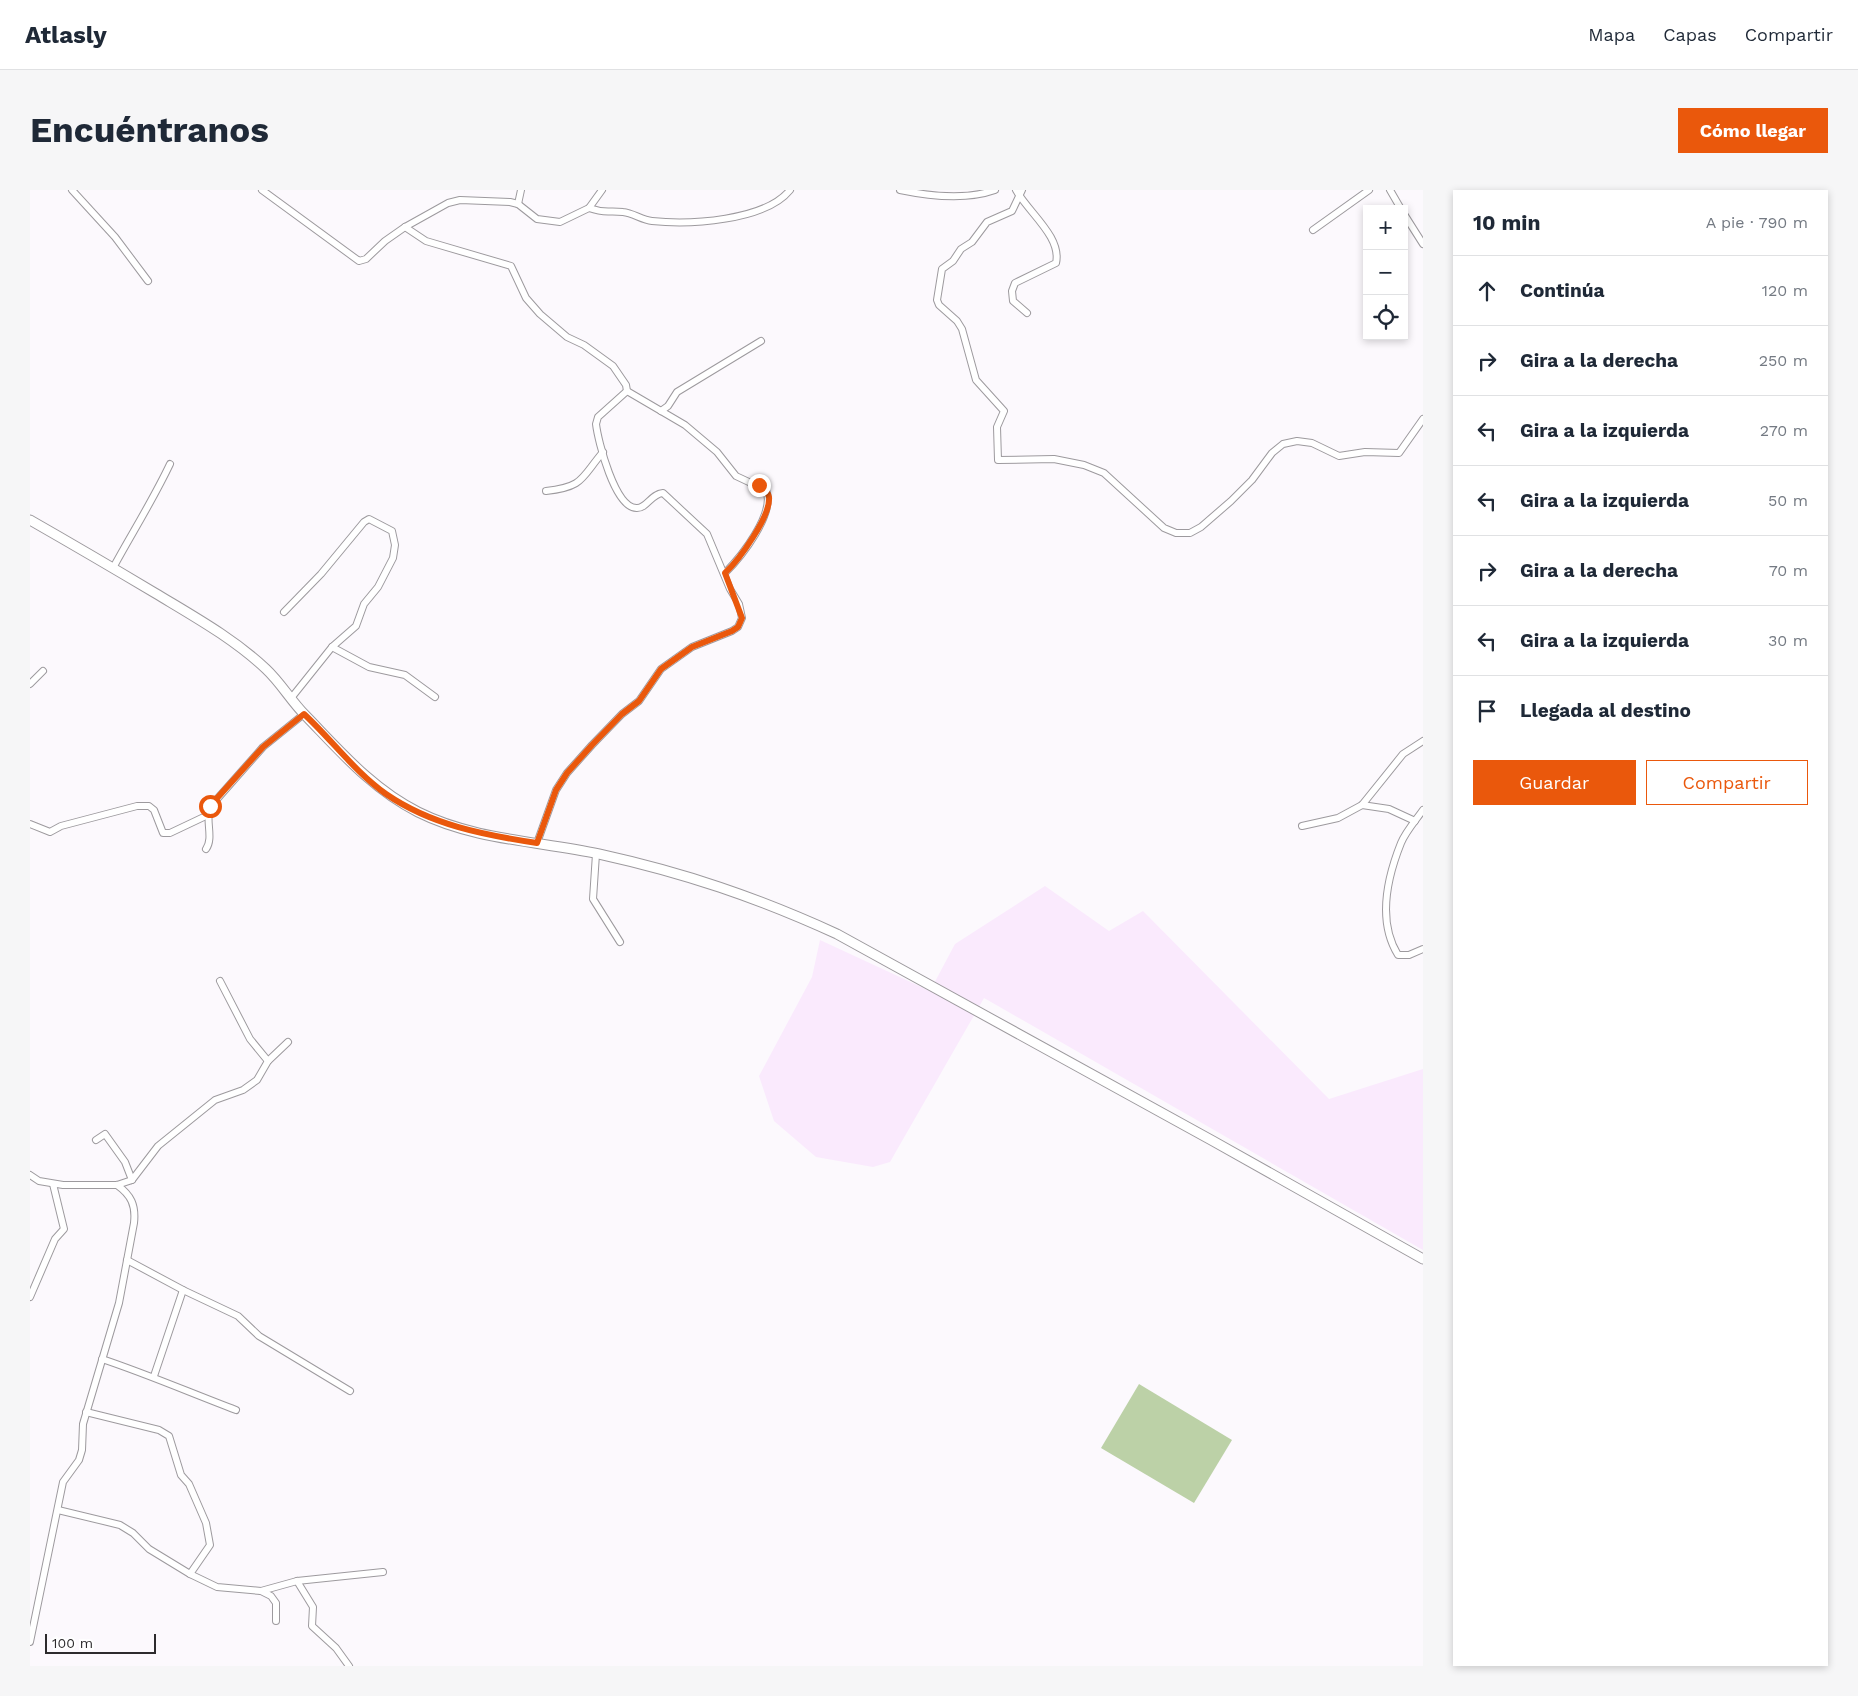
<!DOCTYPE html>
<html lang="es">
<head>
<meta charset="utf-8">
<style>
	body { margin:0; font-family:"Work Sans",sans-serif; background:#f6f6f7; color:#1f2937 }
	.controls { position:absolute; right:15px; top:15px; display:grid; overflow:hidden; border-radius:0px; box-shadow:0 2px 8px #0003 }
	.controls button { width:45px; height:45px; display:grid; place-items:center; padding:0; border:0; border-bottom:1px solid #e0e1e3; background:#fff; color:#1f2937; font:25px sans-serif }
	.scale { position:absolute; left:15px; bottom:12px; width:111px; box-sizing:border-box; padding-left:5px; border:2px solid #2d2b2d; border-top:0; font-size:14px; line-height:18px; white-space:nowrap; color:#2d2b2d; -webkit-text-stroke:4px #fff; paint-order:stroke }
	.stop { position:absolute; width:15px; height:15px; margin:-11px; border:4px solid #ea580c; border-radius:50%; background:#fff }
	.stop.end { background:#ea580c; border-color:#fff; box-shadow:0 1px 5px #0008 }
	.list { margin:0; padding:0; list-style:none }
	h2 { display:flex; justify-content:space-between; align-items:center; height:65px; margin:0; padding:0 20px; font-size:21px }
	h2 small { font-size:16px; font-weight:400; color:#747a83 }
	.list li { display:grid; grid-template-columns:32px 1fr auto; gap:15px; align-items:center; box-sizing:border-box; height:70px; padding:0 20px; border-top:1px solid #e0e1e3 }
	.list b { display:block; font-size:19px; white-space:nowrap }
	.list em { font-size:16px; font-style:normal; color:#747a83 }
	.actions { display:flex; gap:10px; padding:15px 20px }
	.actions a { flex:1; padding:11px 0; border:1px solid #ea580c; border-radius:0px; text-align:center; font-size:18px; color:#ea580c }
	.actions .main { background:#ea580c; color:#fff }
	.icon { flex:none; width:28px; height:28px; fill:none; stroke:currentColor; stroke-width:2; stroke-linecap:round; stroke-linejoin:round }
	.map { position:relative; flex:none; width:1393px; height:1476px; overflow:hidden; border-radius:0px }
	header { display:flex; align-items:center; gap:30px; box-sizing:border-box; height:70px; padding:0 25px; background:#fff; border-bottom:1px solid #e0e1e3 }
	header strong { font-size:24px }
	nav { display:flex; gap:28px; margin-inline-start:auto; font-size:18px }
	.intro { display:flex; align-items:center; justify-content:space-between; box-sizing:border-box; height:120px; padding:0 30px }
	h1 { margin:0; font-size:35px }
	.button { padding:12px 22px; border-radius:0px; background:#ea580c; color:#fff; font-size:18px; font-weight:700 }
	main { display:flex; gap:30px; padding:0 30px }
	aside { flex:1; background:#fff; border-radius:0px; box-shadow:0 2px 8px #0003 }
	.map>svg:first-child { display:block }
</style>
</head>
<body>
<header>
<strong>Atlasly</strong>
<nav><a>Mapa</a><a>Capas</a><a>Compartir</a></nav>
</header>
<div class="intro"><h1>Encuéntranos</h1><a class="button">Cómo llegar</a></div>
<main>
<div class="map">
<svg width="1393" height="1476" viewBox="0 0 1393 1476">
	<rect width="100%" height="100%" fill="#fcf9fd"/>
	<polygon fill="#faeafd" points="1015,696 1079,741 1113,721 1299,909 1393,879 1393,1060 954,808 860,972 843,977 786,967 744,931 729,886 782,787 790,750 900,801 925,754"/>
	<polygon fill="#bcd1a7" points="1109,1194 1202,1250 1164,1313 1071,1258"/>
	<g fill="none" stroke-linecap="round" stroke-linejoin="round">
		<defs>
			<g id="minor">
				<polyline points="42,0 85,47 118,91"/>
				<polyline points="232,0 329,71 336,69 355,51 375,37 418,13 430,10 480,12 488,14 507,29 530,32 559,18 572,0"/>
				<path d="M870 0C899 6 937 10 965 0"/>
				<path d="M986 0C998 22 1032 47 1026 73L985 93 982 101 983 111 997 123"/>
				<polyline points="992,0 982,21 957,32 942,52 931,59 923,71 912,79 907,110 909,115 927,131 932,139 946,190 974,221 967,237 968,270 1024,269 1054,275 1074,283 1134,338 1146,343 1160,343 1171,337 1201,311 1222,290 1242,263 1253,254 1267,251 1282,253 1309,266 1335,262 1369,263 1393,229"/>
				<polyline points="1360,0 1371,19"/>
				<polyline points="488,14 491,0"/>
				<path d="M559 18C576 24 577 20 593 22 603 23 612 30 622 31 659 35 735 31 760 0"/>
				<polyline points="1374,24 1393,54"/>
				<path d="M375 37 396 51 481 76 496 108 510 124 537 147 554 155 583 176 596 195 597 201 655 235 687 262 706 286 736 300C746 323 711 367 695 383"/>
				<polyline points="1283,40 1339,0"/>
				<polyline points="631,221 638,216 647,202 731,151"/>
				<path d="M516 301C554 297 551 288 573 262"/>
				<path d="M83 378C102 343 123 310 140 274"/>
				<polyline points="254,422 291,384 334,332 339,329 362,341 365,355 363,368 348,397 334,414 326,436 302,457 262,507"/>
				<polyline points="302,457 339,477 375,485 405,507"/>
				<polyline points="0,494 13,481"/>
				<polyline points="1332,615 1359,619 1385,631"/>
				<path d="M1393 620C1386 630 1376 641 1371 653 1357 688 1347 731 1368 765H1379L1393 759"/>
				<polyline points="0,634 20,642 31,636 107,616 119,616 124,620 133,643 140,643 178,625"/>
				<polyline points="1272,636 1308,628 1332,615 1373,564 1393,551"/>
				<path d="M507 653 526 600 537 583 562 555 592 524 609 511 631 479 662 457 702 441 708 437 712 428 709 414 700 399 677 344 633 303C621 304 617 318 607 318 585 319 568 251 566 234L568 227 597 201"/>
				<path d="M176 659C184 648 175 630 180 617L233 557 274 524"/>
				<polyline points="566,664 563,709 590,752"/>
				<polyline points="190,791 220,849 238,871"/>
				<polyline points="66,950 75,944 95,972 102,990"/>
				<polyline points="0,985 9,991 33,995 87,995 102,990 128,956 185,910 213,900 227,890 238,871 258,852"/>
				<polyline points="97,1070 153,1100 208,1126 229,1146 320,1201"/>
				<polyline points="0,1107 25,1049 34,1039 23,994"/>
				<path d="M72 1169C117 1184 161 1203 206 1220"/>
				<polyline points="124,1186 153,1100"/>
				<polyline points="56,1222 129,1240 139,1246 151,1285 159,1294 176,1333 180,1355 160,1384"/>
				<polyline points="28,1320 90,1335 103,1343 119,1359 160,1384 187,1397 231,1401 241,1406 246,1413 246,1431"/>
				<polyline points="267,1391 283,1417 282,1436 306,1458 319,1476"/>
				<polyline points="231,1401 267,1391 353,1382"/>
				<path d="M0 1452 33 1292 49 1270 52 1260 53 1234 89 1113 104 1033C106 1015 101 1005 87 995"/>
			</g>
			<path id="secondary" d="M0 330C42 354 83 378 125 403 163 426 203 448 236 479 251 493 261 511 275 525 310 561 342 599 388 622 444 650 508 651 569 664 655 683 726 707 807 744L1183 951 1393 1069"/>
		</defs>
		<use href="#minor" stroke="#9d9a9e" stroke-width="8"/>
		<use href="#secondary" stroke="#9d9a9e" stroke-width="11"/>
		<use href="#minor" stroke="#fff" stroke-width="6"/>
		<use href="#secondary" stroke="#fff" stroke-width="9"/>
	</g>
	<g fill="none" stroke-linecap="round" stroke-linejoin="round">
		<path stroke="#ea580c" stroke-width="6" d="M180 616 233 557 274 524C302 550 325 582 356 604 401 635 454 645 507 653L526 600 537 583 562 555 592 524 609 511 631 479 662 457 702 441 708 437 712 428 695 383C709 370 741 326 739 307 738 301 733 298 729 295"/>
	</g>
</svg>
<div class="controls">
<button>+</button>
<button>−</button>
<button><svg class="icon" aria-label="locate" viewBox="0 0 24 24"><circle cx="12" cy="12" r="6"/><path d="M12 2v4M12 18v4M2 12h4M18 12h4"/></svg></button>
</div>
<div class="scale">100 m</div>
<div class="stop" style="left:180px;top:616px"></div>
<div class="stop end" style="left:729px;top:295px"></div>
</div>
<aside>
<h2>10 min<small>A pie · 790 m</small></h2>
<ul class="list">
<li><svg class="icon" aria-label="ahead" viewBox="0 0 24 24"><path d="M12 20V5M6 11l6-6 6 6"/></svg><div><b>Continúa</b></div><em>120 m</em></li>
<li><svg class="icon" aria-label="right" viewBox="0 0 24 24"><path d="M7 20v-9h11M14 6l5 5-5 5"/></svg><div><b>Gira a la derecha</b></div><em>250 m</em></li>
<li><svg class="icon" aria-label="left" viewBox="0 0 24 24"><path d="M17 20v-9H6M10 6l-5 5 5 5"/></svg><div><b>Gira a la izquierda</b></div><em>270 m</em></li>
<li><svg class="icon" aria-label="left" viewBox="0 0 24 24"><path d="M17 20v-9H6M10 6l-5 5 5 5"/></svg><div><b>Gira a la izquierda</b></div><em>50 m</em></li>
<li><svg class="icon" aria-label="right" viewBox="0 0 24 24"><path d="M7 20v-9h11M14 6l5 5-5 5"/></svg><div><b>Gira a la derecha</b></div><em>70 m</em></li>
<li><svg class="icon" aria-label="left" viewBox="0 0 24 24"><path d="M17 20v-9H6M10 6l-5 5 5 5"/></svg><div><b>Gira a la izquierda</b></div><em>30 m</em></li>
<li><svg class="icon" aria-label="arrive" viewBox="0 0 24 24"><path d="M6 21V4h12l-3 4 3 4H6"/></svg><div><b>Llegada al destino</b></div></li>
</ul>
<div class="actions"><a class="main">Guardar</a><a>Compartir</a></div>
</aside>
</main>
</body>
</html>
